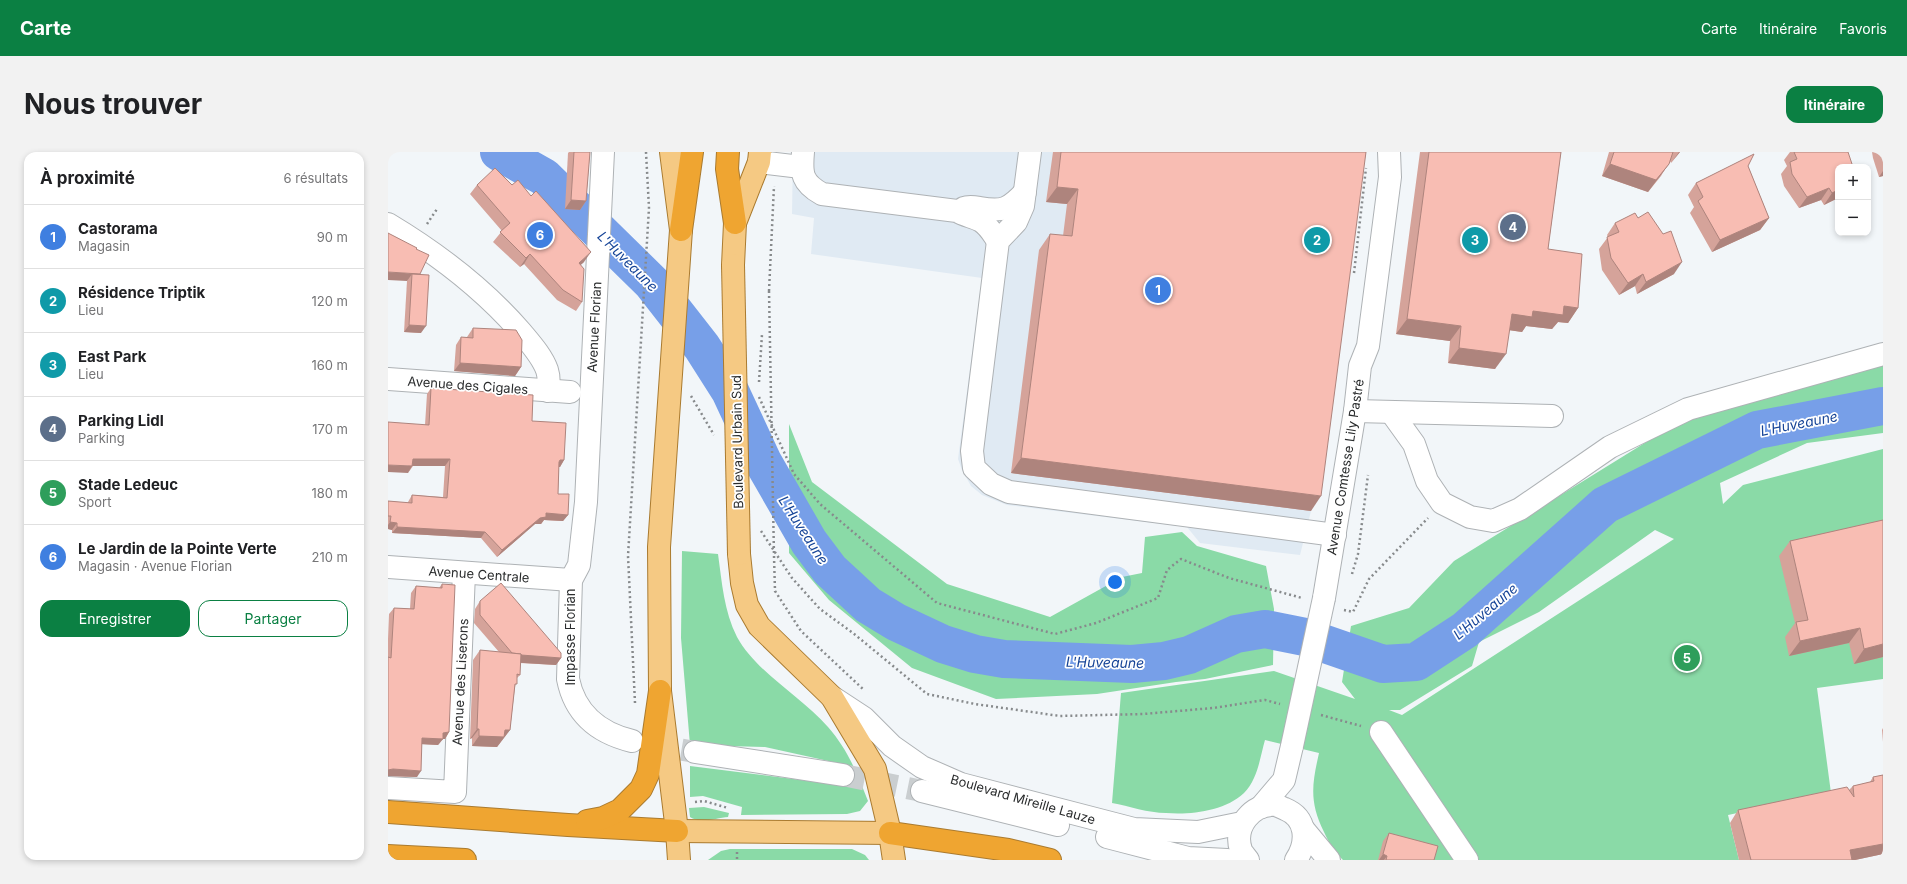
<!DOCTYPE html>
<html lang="fr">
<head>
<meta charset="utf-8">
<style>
	body { margin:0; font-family:Inter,sans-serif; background:#f2f2f2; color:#202124 }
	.controls { position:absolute; right:12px; top:12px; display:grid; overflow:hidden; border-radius:8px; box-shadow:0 2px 6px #0003 }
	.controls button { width:36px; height:36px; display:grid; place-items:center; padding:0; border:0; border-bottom:1px solid #e0e0e0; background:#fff; color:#202124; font:20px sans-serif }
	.you { position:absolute; left:727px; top:430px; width:14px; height:14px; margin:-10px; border:3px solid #fff; border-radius:50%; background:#1a73e8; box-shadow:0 0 0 6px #1a73e833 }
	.badge { display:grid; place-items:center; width:26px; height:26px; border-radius:50%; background:#0b8043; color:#fff; font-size:13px; font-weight:700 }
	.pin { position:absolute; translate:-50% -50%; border:2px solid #fff; box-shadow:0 1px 4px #0006 }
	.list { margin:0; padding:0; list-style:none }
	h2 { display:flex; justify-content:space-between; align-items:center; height:52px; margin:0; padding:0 16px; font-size:17px }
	h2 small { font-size:13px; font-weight:400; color:#757577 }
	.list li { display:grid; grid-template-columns:26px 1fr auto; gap:12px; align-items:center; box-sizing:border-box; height:64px; padding:0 16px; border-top:1px solid #e0e0e0 }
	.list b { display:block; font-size:15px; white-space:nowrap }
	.list p { margin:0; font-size:13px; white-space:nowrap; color:#757577 }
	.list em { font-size:13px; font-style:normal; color:#757577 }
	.actions { display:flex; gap:8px; padding:12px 16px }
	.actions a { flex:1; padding:9px 0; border:1px solid #0b8043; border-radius:12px; text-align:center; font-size:14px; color:#0b8043 }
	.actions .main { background:#0b8043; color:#fff }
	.map { position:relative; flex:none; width:1495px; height:708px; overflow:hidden; border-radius:12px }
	header { display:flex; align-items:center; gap:24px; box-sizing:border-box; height:56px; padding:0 20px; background:#0b8043; color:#fff }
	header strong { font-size:19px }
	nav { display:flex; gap:22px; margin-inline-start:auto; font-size:14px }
	.intro { display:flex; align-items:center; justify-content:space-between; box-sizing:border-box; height:96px; padding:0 24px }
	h1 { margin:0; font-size:28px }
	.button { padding:10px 18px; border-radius:12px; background:#0b8043; color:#fff; font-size:14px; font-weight:700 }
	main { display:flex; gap:24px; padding:0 24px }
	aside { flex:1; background:#fff; border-radius:12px; box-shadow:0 2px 6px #0003 }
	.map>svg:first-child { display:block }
</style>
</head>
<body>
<header>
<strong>Carte</strong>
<nav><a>Carte</a><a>Itinéraire</a><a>Favoris</a></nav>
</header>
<div class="intro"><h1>Nous trouver</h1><a class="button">Itinéraire</a></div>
<main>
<aside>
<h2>À proximité<small>6 résultats</small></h2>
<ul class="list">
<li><span class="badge" style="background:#3f7fe0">1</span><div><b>Castorama</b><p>Magasin</p></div><em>90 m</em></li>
<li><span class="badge" style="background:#0f9aa8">2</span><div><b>Résidence Triptik</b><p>Lieu</p></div><em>120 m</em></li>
<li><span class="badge" style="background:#0f9aa8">3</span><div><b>East Park</b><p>Lieu</p></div><em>160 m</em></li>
<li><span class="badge" style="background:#5c6f8a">4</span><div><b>Parking Lidl</b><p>Parking</p></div><em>170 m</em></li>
<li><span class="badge" style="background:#2e9e5b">5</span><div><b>Stade Ledeuc</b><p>Sport</p></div><em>180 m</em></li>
<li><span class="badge" style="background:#3f7fe0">6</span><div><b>Le Jardin de la Pointe Verte</b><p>Magasin · Avenue Florian</p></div><em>210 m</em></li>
</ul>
<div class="actions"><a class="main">Enregistrer</a><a>Partager</a></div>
</aside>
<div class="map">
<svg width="1495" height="708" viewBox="0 0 1495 708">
	<rect width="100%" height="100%" fill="#f2f6f9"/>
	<polygon fill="#e0eaf3" points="405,0 912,0 923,359 912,403 812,391 799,375 619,353 594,343 583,334 574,318 570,307 594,126 423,102 426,66 404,62"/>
	<g fill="#8adaa7" fill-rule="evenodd">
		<path d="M1495 213V281L1419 291 1332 331 1335 352 1355 333 1495 297V527L1429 536 1443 641 1340 663 1351 708H955C946 699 941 691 936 680 921 650 924 632 931 601L877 588C872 605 870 627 856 641 837 659 803 663 778 661 760 661 741 654 724 651L733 541 886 519 967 547 954 530 963 474 1021 456 1066 409 1302 263 1465 222ZM1267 378 1286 387 1014 563 1001 558H1012L1084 514 1091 490 1151 460Z"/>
		<polygon points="401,272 424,330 559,432 662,465 734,425 754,421 757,385 794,380 809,394 878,414 886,457 885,513 817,527 788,530 709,542 608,547 524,516 441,448 401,401"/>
		<path d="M294 399 330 402C334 431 336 459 349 485 369 521 413 544 440 575 460 598 469 621 480 649L472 659 459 662 353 663 354 655 315 644 302 645V614L460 634 454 612 377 595 302 593 293 486Z"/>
		<path d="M316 655 341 661 340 665C329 666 311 672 302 665L301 656Z"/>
		<polygon points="342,697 464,697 477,703 481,708 320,708 333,699"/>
	</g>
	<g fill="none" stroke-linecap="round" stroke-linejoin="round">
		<polyline stroke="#779fe8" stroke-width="38" points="111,0 156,25 264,131 314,195 342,239 375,310 421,390 442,418 480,453 508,470 555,492 587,502 616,507 744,512 776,509 801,503 848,482 877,477 917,485 995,512 1028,510 1077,478 1217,353 1369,278 1495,254"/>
		<g stroke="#caced0" stroke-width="22" stroke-dasharray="22 11" stroke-linecap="butt">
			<polyline points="261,592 307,600"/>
			<polyline points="455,623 534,639"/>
		</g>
		<defs>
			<g id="minor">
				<path d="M215 0 198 350 191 413 183 428 180 527C187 562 211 581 244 589"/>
				<path d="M415 0C413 22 414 31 434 42L569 59C577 64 586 65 593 69 601 74 605 82 610 89"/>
				<polyline points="642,0 635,54 628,70 610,89 584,299 586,316 603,332 621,340 947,383"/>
				<polyline points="371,10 413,15"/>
				<path d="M576 56C581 54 586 55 592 56 615 60 621 57 637 40"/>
				<path d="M0 72C50 102 94 135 133 180 142 191 154 204 159 218 161 224 161 232 160 239"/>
				<polyline points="0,227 182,240"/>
				<polyline points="967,259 1164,264"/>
				<polyline points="1003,260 1026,292 1039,329 1054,351 1082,365 1105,369 1132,357 1222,295 1300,257 1495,202"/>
				<polyline points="0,415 183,428"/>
				<polyline points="936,446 967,259 972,214 980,194 1002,25 1001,0"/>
				<polyline points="444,545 476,566 504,594 534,615 573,632 746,677 810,680 854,671"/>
				<polyline points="993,580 1079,708"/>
				<polyline points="307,600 455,623"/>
				<polyline points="0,636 67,640 76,421"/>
				<polyline points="534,639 670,673"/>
				<polyline points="873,655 896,628 904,594"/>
				<polyline points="916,678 941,708"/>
				<polyline points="719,685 800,706 839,708"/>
				<path d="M860 708C858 705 854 701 853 698 845 675 864 651 888 653 891 654 894 656 897 657 919 666 920 690 908 708"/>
			</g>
			<g id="major">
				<polyline points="283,0 293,78 271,395 272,539 289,679 291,708"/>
				<polyline points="345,113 347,71 371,10 372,0"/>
				<polyline points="351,402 354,431 359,453 371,474 444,545 487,617 502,681 506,708"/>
				<polyline points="289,679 502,681"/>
			</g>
			<g id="highway">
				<polyline points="340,0 339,17 347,71"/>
				<polyline points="293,78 304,0"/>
				<polyline points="0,660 180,673 289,679"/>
				<polyline points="199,669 215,666 232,658 253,637 260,622 272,539"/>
				<polyline points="502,681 620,698 662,708"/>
				<polyline points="0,704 77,708"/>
			</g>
		</defs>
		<use href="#minor" stroke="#aeb2b5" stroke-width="24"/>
		<use href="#major" stroke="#aa7b30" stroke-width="24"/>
		<use href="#highway" stroke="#aa7b30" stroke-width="24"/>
		<g stroke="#878a8c" stroke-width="2.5" stroke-dasharray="2 3" stroke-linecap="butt">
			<polyline points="39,72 49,57"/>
			<polyline points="966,121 978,16"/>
			<polyline points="381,139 386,34"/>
			<polyline points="371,230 374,182"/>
			<polyline points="303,244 326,283"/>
			<polyline points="371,245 406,322 432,352 549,451 667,482 708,471 770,446 779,418 793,407 841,426 914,446"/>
			<polyline points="373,379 404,426 432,457 465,481 539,542 587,552 672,564 755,562 825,556 877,548 892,552"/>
			<polyline points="386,404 387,439 413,479 476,538"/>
			<polyline points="964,422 970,402 980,323"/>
			<polyline points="956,458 965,460 981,427 1040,366"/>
			<polyline points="247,551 240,404 261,56 258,0"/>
			<polyline points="933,563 973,574"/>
			<polyline points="307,650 316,649 340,656"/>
			<polyline points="349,700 349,708"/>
		</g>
		<use href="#minor" stroke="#fff" stroke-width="22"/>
		<use href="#major" stroke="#f5c983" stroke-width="22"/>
		<use href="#highway" stroke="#efa531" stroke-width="22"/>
		<defs>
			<polyline id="minor-bridge" points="904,594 936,446"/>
			<polyline id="major-bridge" points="345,113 351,402"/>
		</defs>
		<use href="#minor-bridge" stroke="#aeb2b5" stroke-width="24" stroke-linecap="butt"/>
		<use href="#major-bridge" stroke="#aa7b30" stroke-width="24" stroke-linecap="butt"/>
		<polyline stroke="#878a8c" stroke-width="2.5" stroke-dasharray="2 3" stroke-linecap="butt" points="381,139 386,404"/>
		<use href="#minor-bridge" stroke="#fff" stroke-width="22"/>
		<use href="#major-bridge" stroke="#f5c983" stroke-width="22"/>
	</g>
	<g fill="#d5a39a">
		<polygon points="181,0 202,0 198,49 192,58 177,57 180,1"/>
		<polygon points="665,0 978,0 923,359 623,321 651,98 662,82 675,84 679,52 658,50"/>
		<polygon points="1032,0 1173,0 1160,97 1190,156 1180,171 1170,170 1164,177 1138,174 1134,180 1121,178 1107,217 1060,211 1062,189 1008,182"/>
		<polygon points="1221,0 1292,0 1283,11 1282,9 1273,24 1260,40 1214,24"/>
		<polygon points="1402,0 1460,0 1450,46 1436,53 1433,48 1411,56 1396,34 1393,22 1399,14 1396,8"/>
		<polygon points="1484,0 1495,0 1495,24 1491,25 1485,6"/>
		<polygon points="1360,14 1381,66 1372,78 1324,100 1302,61 1306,55 1300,43 1308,31"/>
		<polygon points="89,33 196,110 192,113 194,150 188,159 169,148 136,112 132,115 105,90 114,79 82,42"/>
		<polygon points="1227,71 1286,122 1249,142 1247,134 1231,143 1214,118 1211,97 1220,85 1219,83"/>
		<polygon points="28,97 31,122 33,181 16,180 19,129"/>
		<polygon points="85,176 133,215 127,224 66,219 68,193 73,185 79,185"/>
		<polygon points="43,236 144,269 176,308 172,315 171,315 170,342 180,363 175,369 156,368 153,372 147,372 109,405 93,386 4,381 4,378 0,377 0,349 20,351 20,350 24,343 55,345 57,314 25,314 20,321 37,273 39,242"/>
		<polygon points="1495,368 1495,505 1466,512 1461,491 1401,504 1397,485 1407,471 1391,404 1402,389"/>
		<polygon points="54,432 61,580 57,587 55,587 50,593 34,592 29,625 0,624 0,487 1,462 6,456 22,457 23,441 28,434 51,436"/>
		<polygon points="92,449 173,506 168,513 132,511 132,523 129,526 127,535 122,578 109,595 84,594 84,586 82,587 85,508 92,498 111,500 86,471 87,457"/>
		<polygon points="1495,576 1495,590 1494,578"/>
		<polygon points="1495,623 1495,702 1467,708 1351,708 1342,671 1350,658 1461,638 1465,634 1482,630 1485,625"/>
		<polygon points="1001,681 1046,708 990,708 995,689"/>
	</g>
	<g fill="#ae847d">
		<polygon points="1291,0 1292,0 1283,11"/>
		<polygon points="1222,12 1281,12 1260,40 1214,24"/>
		<polygon points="1495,19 1495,24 1491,25"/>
		<polygon points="669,35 690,37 679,52 658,50"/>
		<polygon points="1441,36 1433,48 1411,56 1419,45"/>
		<polygon points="1450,38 1450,46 1436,53 1444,41"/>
		<polygon points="183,48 198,49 192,58 177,57"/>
		<polygon points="1381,66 1372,78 1324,100 1332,88"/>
		<polygon points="203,100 196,110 184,121 191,111"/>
		<polygon points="142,102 136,112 132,115 138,106"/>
		<polygon points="1294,110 1286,122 1249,142 1258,130"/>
		<polygon points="0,120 32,122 26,129 24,122 19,129 0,128"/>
		<polygon points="1255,122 1247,134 1231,143 1240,131"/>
		<polygon points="1176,154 1190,156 1180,171 1170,170 1164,177 1138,174 1134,180 1113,177 1124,162"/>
		<polygon points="1019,167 1073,174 1062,189 1008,182"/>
		<polygon points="21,173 38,174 33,181 16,180"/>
		<polygon points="1071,196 1118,202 1107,217 1060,211"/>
		<polygon points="72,211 133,215 127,224 66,219"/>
		<polygon points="633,306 933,344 923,359 623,321"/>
		<polygon points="25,307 62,307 57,314 20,314"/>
		<polygon points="172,308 176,308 172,315 168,315"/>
		<polygon points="0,313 24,314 20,321 0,320"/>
		<polygon points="158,361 180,363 175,369 156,368 153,372 147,372 109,405 114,398 152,366"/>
		<polygon points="2,370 9,371 4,378 0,377 0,373"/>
		<polygon points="9,375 97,380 93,386 4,381"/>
		<polygon points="1472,476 1461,491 1401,504 1412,489"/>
		<polygon points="1495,492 1495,505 1466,512 1476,497"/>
		<polygon points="125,502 173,506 168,513 120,510"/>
		<polygon points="89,577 91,577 84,586 82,587"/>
		<polygon points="117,578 122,578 109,595 84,594 91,584"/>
		<polygon points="61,580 57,587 51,587 55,581"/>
		<polygon points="34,586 55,587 50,593 30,592"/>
		<polygon points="5,617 33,619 29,625 0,624 0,618"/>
		<polygon points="1495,692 1495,702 1467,708 1456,708 1462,698"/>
		<polygon points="995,702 999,704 996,708 991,708"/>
	</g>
	<g fill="#f8bdb3" stroke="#ae847d">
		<polygon points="186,0 202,0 198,49 183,48"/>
		<polygon points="673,0 978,0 933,344 633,306 662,82 684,84 690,37 669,35"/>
		<polygon points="1041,0 1173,0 1160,97 1194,102 1190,156 1176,154 1175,163 1145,159 1144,165 1124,162 1118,202 1071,196 1073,174 1019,167"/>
		<polygon points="1226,0 1285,0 1281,12 1268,28 1222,12"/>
		<polygon points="1406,0 1460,0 1465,15 1450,15 1450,38 1444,41 1441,36 1419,45 1404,22 1402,10 1409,7"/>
		<polygon points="1366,2 1360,14 1381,66 1332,88 1310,49 1315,45 1308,31"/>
		<polygon points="107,16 124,33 130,28 143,44 148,39 203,100 191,111 196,117 194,150 175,138 142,102 138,106 112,80 122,71 89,33"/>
		<polygon points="1260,60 1275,82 1283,79 1294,110 1258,130 1255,122 1240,131 1223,106 1219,85 1231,80 1227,71 1247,61 1250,66"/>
		<polygon points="0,81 29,96 28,97 41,103 32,122 0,120"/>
		<polygon points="24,122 41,123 38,174 21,173"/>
		<polygon points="85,176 128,178 134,188 133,215 72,211 73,185 85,186"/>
		<polygon points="43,236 145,243 144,269 178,271 176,308 172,308 171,310 170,342 181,342 180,363 158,361 158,365 152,366 114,398 97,380 9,375 9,371 2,370 3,364 0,364 0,349 24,351 24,343 59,346 62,307 25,307 24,314 0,313 0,270 41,273"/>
		<polygon points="1495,368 1495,492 1476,497 1472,476 1412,489 1408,470 1420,468 1402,389"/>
		<polygon points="113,431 173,501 173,506 133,503 133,502 124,501 92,463 92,449"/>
		<polygon points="54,432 67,433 61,580 55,581 55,587 34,586 33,619 5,617 0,618 0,505 3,506 6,456 26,457 28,434 54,436"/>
		<polygon points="92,498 133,502 132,523 129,522 129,532 127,532 122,578 117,578 116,585 91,584 91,577 89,577"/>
		<polygon points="1495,623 1495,692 1462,698 1464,708 1363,708 1350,658 1459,635 1466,645 1465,634 1486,629 1485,625"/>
		<polygon points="1001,681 1050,694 1046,708 998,708 999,704 995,702"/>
	</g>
	<g text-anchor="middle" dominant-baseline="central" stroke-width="3.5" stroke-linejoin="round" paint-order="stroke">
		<g font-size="13" fill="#2a2c2d" stroke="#fff">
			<text transform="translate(206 175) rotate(-87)">Avenue Florian</text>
			<text transform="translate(80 233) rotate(4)">Avenue des Cigales</text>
			<text transform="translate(349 290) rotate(-91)">Boulevard Urbain Sud</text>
			<text transform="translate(957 315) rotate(-81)">Avenue Comtesse Lily Pastré</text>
			<text transform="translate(91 422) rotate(4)">Avenue Centrale</text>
			<text transform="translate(182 485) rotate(-90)">Impasse Florian</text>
			<text transform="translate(72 530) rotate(-87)">Avenue des Liserons</text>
			<text transform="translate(635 647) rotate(16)">Boulevard Mireille Lauze</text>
		</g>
		<g font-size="14" font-style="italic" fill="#174598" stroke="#fff">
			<text transform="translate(240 109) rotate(45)">L'Huveaune</text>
			<text transform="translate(1411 271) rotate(-11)">L'Huveaune</text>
			<text transform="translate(416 378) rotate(57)">L'Huveaune</text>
			<text transform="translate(1097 459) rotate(-40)">L'Huveaune</text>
			<text transform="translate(717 510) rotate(1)">L'Huveaune</text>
		</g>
	</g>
</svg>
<div class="controls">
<button>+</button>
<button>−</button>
</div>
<div class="you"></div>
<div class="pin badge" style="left:770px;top:138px;background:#3f7fe0">1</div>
<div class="pin badge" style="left:929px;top:88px;background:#0f9aa8">2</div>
<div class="pin badge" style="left:1087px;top:88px;background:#0f9aa8">3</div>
<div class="pin badge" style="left:1125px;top:75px;background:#5c6f8a">4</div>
<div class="pin badge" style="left:1299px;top:506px;background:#2e9e5b">5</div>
<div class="pin badge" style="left:152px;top:83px;background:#3f7fe0">6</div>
</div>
</main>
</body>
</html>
